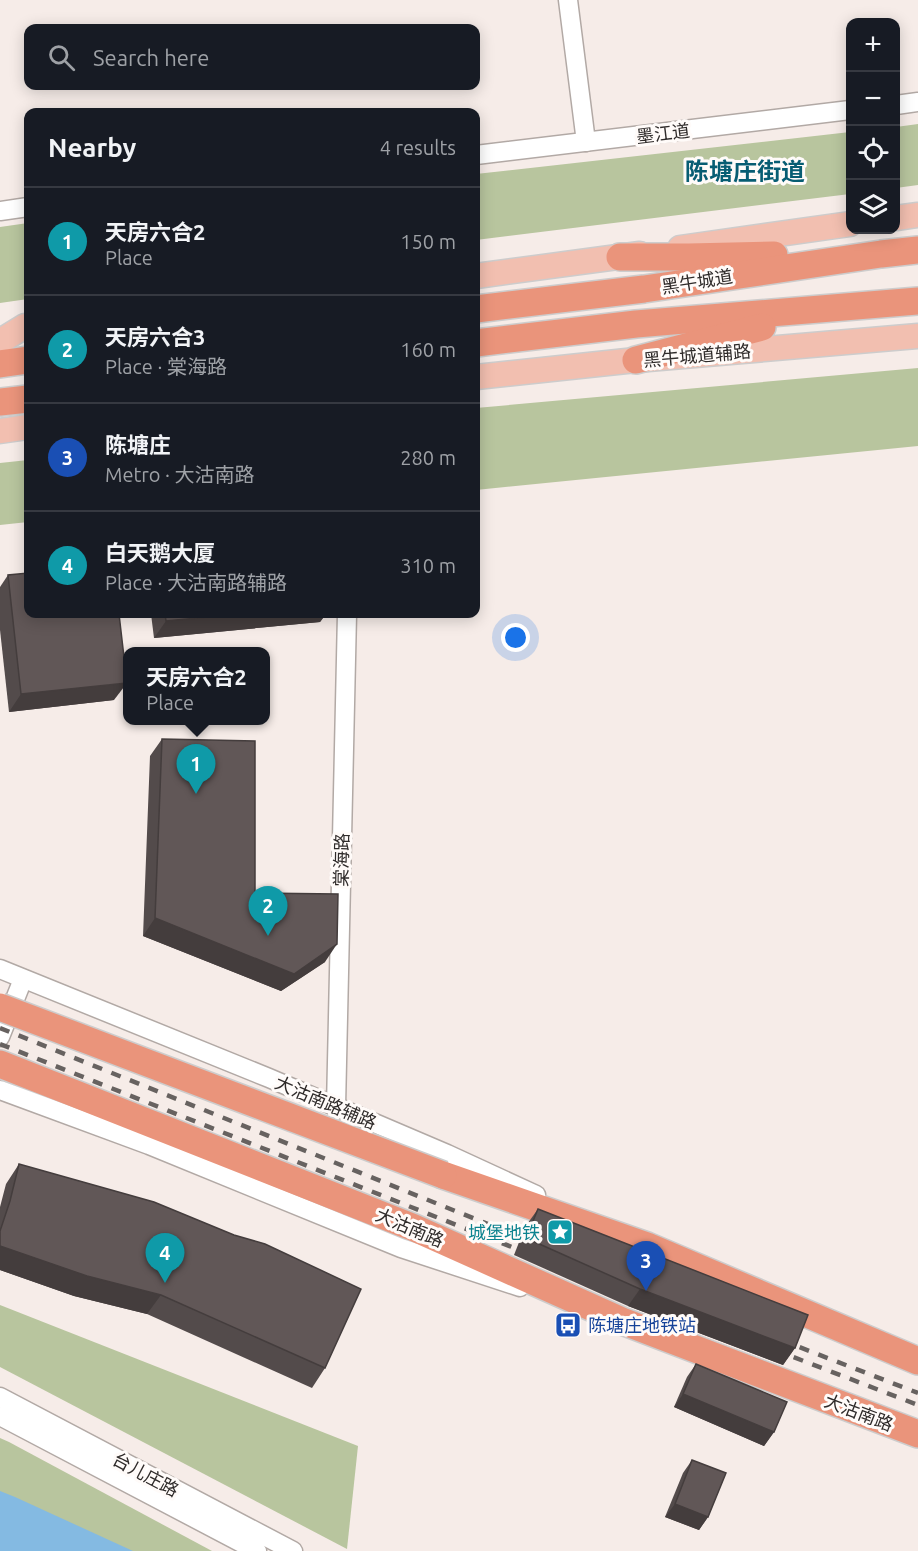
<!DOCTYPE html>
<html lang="en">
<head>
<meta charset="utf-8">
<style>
	body { margin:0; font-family:Ubuntu,"Noto Sans SC",sans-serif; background:#242831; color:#f1f3f6 }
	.controls { position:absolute; right:18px; top:18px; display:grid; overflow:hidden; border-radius:12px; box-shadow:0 3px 15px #0003 }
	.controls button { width:54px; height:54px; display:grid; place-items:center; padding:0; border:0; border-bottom:2px solid #363941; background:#171b24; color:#f1f3f6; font:30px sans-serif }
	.you { position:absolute; left:516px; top:638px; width:21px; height:21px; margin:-15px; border:4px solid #fff; border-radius:50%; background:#1a73e8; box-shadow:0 0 0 9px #1a73e833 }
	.badge { display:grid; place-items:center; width:39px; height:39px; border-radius:50%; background:#ea580c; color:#fff; font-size:20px; font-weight:700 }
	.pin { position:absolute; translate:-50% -50px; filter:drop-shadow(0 2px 3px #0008) }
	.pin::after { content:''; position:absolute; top:32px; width:21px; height:18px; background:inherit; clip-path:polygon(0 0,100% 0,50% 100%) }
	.popup { position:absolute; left:123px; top:647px; width:147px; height:78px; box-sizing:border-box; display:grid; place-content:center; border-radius:12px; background:#171b24; filter:drop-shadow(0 2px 4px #0005); font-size:20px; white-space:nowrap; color:#9ea1a6 }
	.popup b { font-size:22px; color:#f1f3f6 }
	.popup::after { content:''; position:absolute; left:50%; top:100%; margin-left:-12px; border:12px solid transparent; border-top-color:#171b24 }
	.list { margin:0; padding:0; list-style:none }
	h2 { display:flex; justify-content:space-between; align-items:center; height:78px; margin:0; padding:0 24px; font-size:26px }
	h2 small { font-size:20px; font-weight:400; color:#9ea1a6 }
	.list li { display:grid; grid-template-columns:39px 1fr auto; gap:18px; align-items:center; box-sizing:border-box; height:108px; padding:0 24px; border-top:2px solid #363941 }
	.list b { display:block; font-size:22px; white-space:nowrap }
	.list p { margin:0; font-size:20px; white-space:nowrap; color:#9ea1a6 }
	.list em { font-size:20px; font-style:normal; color:#9ea1a6 }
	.icon { flex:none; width:33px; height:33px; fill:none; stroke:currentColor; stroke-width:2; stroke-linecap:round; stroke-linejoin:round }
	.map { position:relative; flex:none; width:918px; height:1551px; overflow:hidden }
	.search { position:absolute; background:#171b24; box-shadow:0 3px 15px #0003; left:24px; top:24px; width:456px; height:66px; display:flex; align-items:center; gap:15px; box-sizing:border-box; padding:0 21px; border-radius:12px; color:#9ea1a6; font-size:22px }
	.panel { position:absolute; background:#171b24; box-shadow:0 3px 15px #0003; left:24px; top:108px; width:456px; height:510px; border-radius:12px }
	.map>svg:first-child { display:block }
</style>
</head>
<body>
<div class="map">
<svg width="918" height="1551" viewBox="0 0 918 1551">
	<rect width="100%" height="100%" fill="#f6ece8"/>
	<g fill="#b8c59e">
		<polygon points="918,124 918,185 896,188 896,127"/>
		<polygon points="850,132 850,194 476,240 476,174"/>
		<polygon points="28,223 28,299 0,303 0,227"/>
		<polygon points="918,368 918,446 476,490 476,408"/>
		<polygon points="28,460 28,522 0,525 0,463"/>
		<polygon points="0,1305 358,1446 347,1549 0,1367"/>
		<polygon points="0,1438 9,1442 212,1551 0,1551"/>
	</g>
	<polygon fill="#84bae2" points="0,1491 15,1497 133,1551 0,1551"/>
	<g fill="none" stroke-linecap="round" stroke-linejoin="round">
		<defs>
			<g id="minor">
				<polyline points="568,0 586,142"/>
				<polyline points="896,105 918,102"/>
				<polyline points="476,155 850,110"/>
				<polyline points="0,211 28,207"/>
				<polyline points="0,969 269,1078 447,1154 536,1195"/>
				<polyline points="0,1037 23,979"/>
				<polyline points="0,1090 149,1145 401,1248 520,1287"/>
				<polyline points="336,1107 347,614"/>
				<polyline points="0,1397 293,1551"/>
				<polyline points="0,1416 257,1551"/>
			</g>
			<g id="major">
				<polyline points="896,218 918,215"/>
				<polyline points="680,248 850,224"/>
				<polyline points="476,276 640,254"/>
				<polyline points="0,345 4,339 25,326"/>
				<polyline points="476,377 636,360 918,336"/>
				<polyline points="0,431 28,427"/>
			</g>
			<g id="highway">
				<polyline points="620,257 689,257 774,255"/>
				<polyline points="476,309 644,289 881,254 918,250"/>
				<polyline points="476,343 636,324 918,301"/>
				<polyline points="636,360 762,327"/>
				<polyline points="0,364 28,360"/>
				<polyline points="0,402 28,399"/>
				<polyline points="0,1064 412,1227 622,1321 918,1434"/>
				<polyline points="443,1175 647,1246 918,1361"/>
			</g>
		</defs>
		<use href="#minor" stroke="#b2a9a5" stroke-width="21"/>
		<use href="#major" stroke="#cdcccc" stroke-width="27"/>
		<use href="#highway" stroke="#cdcccc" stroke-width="30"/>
		<use href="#minor" stroke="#fff" stroke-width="18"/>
		<use href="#major" stroke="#f2bfb0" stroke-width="24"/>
		<use href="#highway" stroke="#ea947b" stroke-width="27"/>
		<g stroke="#676260" stroke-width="4.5" stroke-dasharray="10 10" stroke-linecap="butt">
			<polyline points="0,1028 535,1243"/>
			<polyline points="0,1044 532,1255"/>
			<polyline points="781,1340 918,1393"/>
			<polyline points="775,1350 918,1405"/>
		</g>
		<defs>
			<polyline id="highway-bridge" points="0,1007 443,1175"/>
		</defs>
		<use href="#highway-bridge" stroke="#cdcccc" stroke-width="30" stroke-linecap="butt"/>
		<use href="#highway-bridge" stroke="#ea947b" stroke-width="27"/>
	</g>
	<g fill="#534b4b">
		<polygon points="8,575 114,700 9,712 0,630 0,587"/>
		<polygon points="151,614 326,614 320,622 154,638"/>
		<polygon points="162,739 255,893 325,962 281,991 143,936 150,756"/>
		<polygon points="19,1164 325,1368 312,1388 147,1314 74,1296 0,1270 0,1207 6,1184"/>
		<polygon points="538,1209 795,1348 783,1365 628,1306 514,1255 525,1227"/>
		<polygon points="696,1364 774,1432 764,1446 674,1407 687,1377"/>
		<polygon points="692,1460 708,1517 699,1530 665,1517 683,1473"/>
	</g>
	<g fill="#443d3d">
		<polygon points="239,614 326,614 320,622 154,638 166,621"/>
		<polygon points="127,683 114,700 9,712 21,694"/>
		<polygon points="155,918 337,944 325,962 281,991 143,936"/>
		<polygon points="0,1246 161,1295 147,1314 74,1296 0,1270"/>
		<polygon points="640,1289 795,1348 783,1365 628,1306"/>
		<polygon points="683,1394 774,1432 764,1446 674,1407"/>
		<polygon points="675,1504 708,1517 699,1530 665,1517"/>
	</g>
	<g fill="#615757" stroke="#443d3d" stroke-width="1.5">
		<polygon points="28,573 28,614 119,614 127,683 21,694 8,575"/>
		<polygon points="165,614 239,614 166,621"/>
		<polygon points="162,739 255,741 255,893 338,894 337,944 294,974 155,918"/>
		<polygon points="19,1164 154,1202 234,1235 265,1244 361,1289 325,1368 161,1295 87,1276 0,1246 0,1231 10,1201"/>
		<polygon points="538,1209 808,1315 795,1348 640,1289 526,1238"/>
		<polygon points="696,1364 787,1402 774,1432 683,1394"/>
		<polygon points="692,1460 726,1473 708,1517 675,1504"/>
	</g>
	<defs>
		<symbol id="sight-square" viewBox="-11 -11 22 22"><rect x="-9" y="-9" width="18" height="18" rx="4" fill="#0f9aa8" stroke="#fffbf9"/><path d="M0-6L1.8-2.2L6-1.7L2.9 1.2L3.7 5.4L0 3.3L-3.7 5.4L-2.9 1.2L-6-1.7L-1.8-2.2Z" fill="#fff"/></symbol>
		<symbol id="bus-square" viewBox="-11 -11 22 22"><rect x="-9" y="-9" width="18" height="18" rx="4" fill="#1a4fb4" stroke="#fffbf9"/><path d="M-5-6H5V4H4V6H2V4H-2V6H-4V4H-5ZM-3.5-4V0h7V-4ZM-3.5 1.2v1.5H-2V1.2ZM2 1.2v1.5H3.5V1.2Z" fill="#fff"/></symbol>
	</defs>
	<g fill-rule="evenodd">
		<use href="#sight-square" x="545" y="1217" width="30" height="30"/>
		<use href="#bus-square" x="553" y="1310" width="30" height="30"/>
	</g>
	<g text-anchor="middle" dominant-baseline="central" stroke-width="6" stroke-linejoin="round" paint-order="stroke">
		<g font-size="18" fill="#2f2b2a" stroke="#fffbf9">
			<text transform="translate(663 133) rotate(-7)">墨江道</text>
			<text transform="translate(697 281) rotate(-9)">黑牛城道</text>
			<text transform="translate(697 355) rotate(-5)">黑牛城道辅路</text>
			<text transform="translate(341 860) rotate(-89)">棠海路</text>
			<text transform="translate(326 1102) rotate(23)">大沽南路辅路</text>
			<text transform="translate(410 1227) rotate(23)">大沽南路</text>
			<text transform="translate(859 1412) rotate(21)">大沽南路</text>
			<text transform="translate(146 1474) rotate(28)">台儿庄路</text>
		</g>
		<g font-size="18" fill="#0d838f" stroke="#fffbf9" text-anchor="end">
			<text x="540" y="1232">城堡地铁</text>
		</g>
		<g font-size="18" fill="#164399" stroke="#fffbf9" text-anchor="start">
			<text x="588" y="1325">陈塘庄地铁站</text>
		</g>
		<g font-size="24" font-weight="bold" fill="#075d73" stroke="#fffbf9">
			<text x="745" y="171">陈塘庄街道</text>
		</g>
	</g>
</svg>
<div class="controls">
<button>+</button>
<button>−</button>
<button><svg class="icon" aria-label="locate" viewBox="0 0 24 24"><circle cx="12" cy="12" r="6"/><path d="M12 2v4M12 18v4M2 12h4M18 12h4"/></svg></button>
<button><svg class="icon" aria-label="layers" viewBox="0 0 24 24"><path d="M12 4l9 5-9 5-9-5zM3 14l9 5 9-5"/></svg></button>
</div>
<div class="you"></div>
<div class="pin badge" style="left:196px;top:794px;background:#0f9aa8">1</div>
<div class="popup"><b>天房六合2</b>Place</div>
<div class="pin badge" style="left:268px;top:936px;background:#0f9aa8">2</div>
<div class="pin badge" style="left:646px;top:1291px;background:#1a4fb4">3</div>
<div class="pin badge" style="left:165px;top:1283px;background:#0f9aa8">4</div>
<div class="search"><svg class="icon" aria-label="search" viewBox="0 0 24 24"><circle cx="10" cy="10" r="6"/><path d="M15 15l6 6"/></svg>Search here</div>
<section class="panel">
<h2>Nearby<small>4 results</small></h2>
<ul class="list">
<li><span class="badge" style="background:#0f9aa8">1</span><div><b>天房六合2</b><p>Place</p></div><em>150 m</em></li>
<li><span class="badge" style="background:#0f9aa8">2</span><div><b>天房六合3</b><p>Place · 棠海路</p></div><em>160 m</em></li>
<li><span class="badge" style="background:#1a4fb4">3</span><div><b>陈塘庄</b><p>Metro · 大沽南路</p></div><em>280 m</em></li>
<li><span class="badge" style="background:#0f9aa8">4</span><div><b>白天鹅大厦</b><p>Place · 大沽南路辅路</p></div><em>310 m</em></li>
</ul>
</section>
</div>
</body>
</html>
